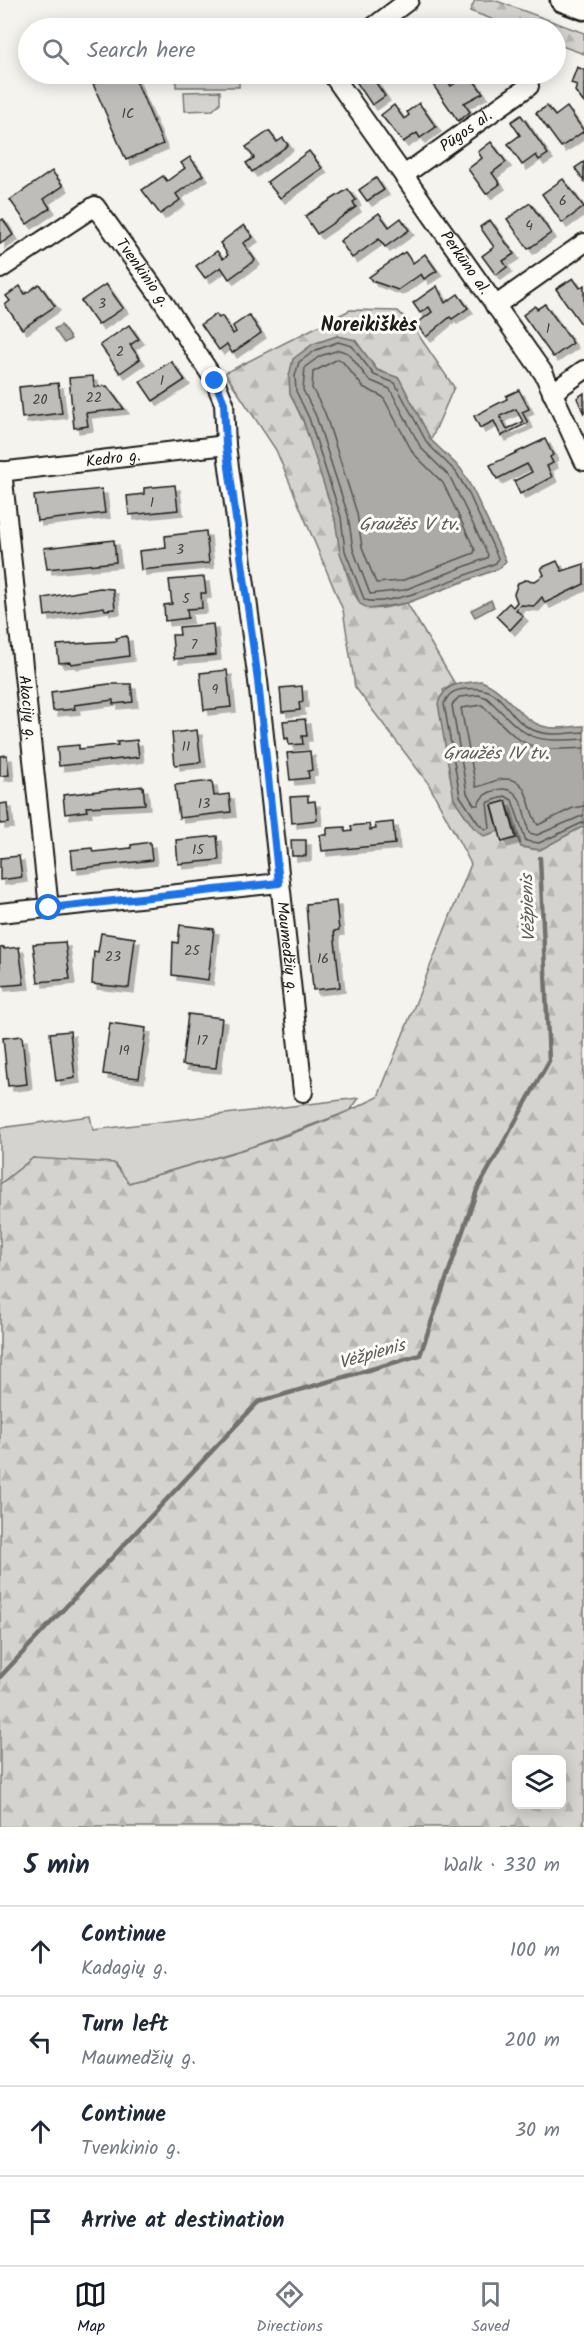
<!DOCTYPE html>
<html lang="en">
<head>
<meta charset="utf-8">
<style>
	body { margin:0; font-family:Kalam,sans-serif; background:#f2f2f3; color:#1f2937 }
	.controls { position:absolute; right:18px; bottom:18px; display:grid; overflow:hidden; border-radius:9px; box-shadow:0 3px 15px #0003 }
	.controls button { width:54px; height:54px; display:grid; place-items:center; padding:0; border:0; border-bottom:2px solid #e0e1e3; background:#fff; color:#1f2937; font:30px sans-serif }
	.stop { position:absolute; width:18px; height:18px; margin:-14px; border:4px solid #1a73e8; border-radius:50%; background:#fff }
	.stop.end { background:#1a73e8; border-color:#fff; box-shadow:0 2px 6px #0008 }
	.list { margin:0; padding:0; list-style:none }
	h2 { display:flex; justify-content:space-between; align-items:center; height:78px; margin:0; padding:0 24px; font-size:26px }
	h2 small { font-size:20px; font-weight:400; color:#747a83 }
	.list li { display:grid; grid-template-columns:39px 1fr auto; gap:18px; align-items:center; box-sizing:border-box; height:90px; padding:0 24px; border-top:2px solid #e0e1e3 }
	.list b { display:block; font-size:22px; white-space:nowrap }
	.list p { margin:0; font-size:20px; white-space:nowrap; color:#747a83 }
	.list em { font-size:20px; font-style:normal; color:#747a83 }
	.icon { flex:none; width:33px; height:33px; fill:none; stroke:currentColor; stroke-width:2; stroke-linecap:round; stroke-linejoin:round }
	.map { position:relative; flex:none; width:584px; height:1827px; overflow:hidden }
	.search { position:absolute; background:#fff; box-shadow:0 3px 15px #0003; left:18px; right:18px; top:18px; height:66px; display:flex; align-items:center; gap:15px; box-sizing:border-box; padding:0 21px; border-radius:33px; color:#747a83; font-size:22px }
	.sheet { height:438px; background:#fff }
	nav { display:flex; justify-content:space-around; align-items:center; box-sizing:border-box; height:84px; border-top:2px solid #e0e1e3; background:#fff; font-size:16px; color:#747a83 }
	nav a { display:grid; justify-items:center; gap:3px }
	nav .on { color:#111827 }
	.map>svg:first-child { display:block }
</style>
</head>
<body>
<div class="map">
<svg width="584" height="1827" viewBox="0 0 584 1827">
	<defs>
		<pattern id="forest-firs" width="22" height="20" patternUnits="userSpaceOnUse" patternTransform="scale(1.5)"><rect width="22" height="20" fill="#d4d3cf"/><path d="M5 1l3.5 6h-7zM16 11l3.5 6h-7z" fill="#b5b5b1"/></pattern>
		<filter id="shadow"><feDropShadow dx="5" dy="5" stdDeviation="0" flood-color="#0004"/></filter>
	</defs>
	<rect width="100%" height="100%" fill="#f4f3ee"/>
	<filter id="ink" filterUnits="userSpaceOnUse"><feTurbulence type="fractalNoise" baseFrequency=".0167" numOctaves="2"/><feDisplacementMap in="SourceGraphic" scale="12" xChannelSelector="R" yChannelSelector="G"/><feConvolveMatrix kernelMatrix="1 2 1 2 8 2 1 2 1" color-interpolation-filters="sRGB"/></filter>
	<g filter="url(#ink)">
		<g fill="#d4d3cf" stroke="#787876" stroke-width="1.5">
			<rect x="176" y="74" width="63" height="13"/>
			<polygon points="220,91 220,103 213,110 185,111 184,92"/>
			<polygon points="359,1098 350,1111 251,1147 129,1183 33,1158 0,1184 0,1128 90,1116 93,1130"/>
		</g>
		<g fill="url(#forest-firs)" stroke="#787876" stroke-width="1.5" fill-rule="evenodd">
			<polygon points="475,0 494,0 584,33 584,54 556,44 556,28 516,28 470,11"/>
			<path d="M350 310 398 311 411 324 454 387 431 440 399 378 377 370 355 340 337 336 313 344 290 394C309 430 326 479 335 519 339 538 347 594 363 605 374 613 394 605 407 603L455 684 443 690 492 805 506 801 521 847 584 826V1827H0V1184L33 1158 114 1163 129 1183C213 1158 300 1137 378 1097L471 864 428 783 355 687 343 610 276 450 225 373ZM516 1760H562V1804H516Z"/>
		</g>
		<g fill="#abaaa6" stroke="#72716f" stroke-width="1.5">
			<polygon points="61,325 71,339 64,343 54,329"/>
			<polygon points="337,336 355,340 377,370 399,378 431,440 461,469 474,492 506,561 500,568 407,603 370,609 360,604 340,553 335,519 303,420 290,394 289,376 293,359 313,344"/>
			<polygon points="491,600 494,607 475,617 471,610"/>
			<path d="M481 681C507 690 520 722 546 727 558 730 572 726 584 726V826L540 850 521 847 506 801 492 805 499 831 484 836 473 827 454 799 438 703C447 681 459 684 481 681Z"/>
		</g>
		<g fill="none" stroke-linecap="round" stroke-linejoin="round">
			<g stroke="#555553" stroke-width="1.5">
				<path d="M338 342 352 346 374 375 395 383 427 443 456 472 469 494 498 558 496 563C473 572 383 611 364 599L345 551 341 517 309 418 296 391 295 376 299 362 316 350Z"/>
				<polygon points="339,350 348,353 369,380 390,389 421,448 450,477 488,555 487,558 404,590 370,594 353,549 348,515 316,416 303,390 305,367 320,356"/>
				<polygon points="338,359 342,361 363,387 383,397 413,453 443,483 475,550 474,553 401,581 376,583 362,547 357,513 325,413 312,388 313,372"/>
				<path d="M584 732C568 733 549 737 533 730 503 717 507 684 465 689 453 690 448 694 444 704L460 796 478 823 485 829 490 828 487 803 505 796 512 800 526 841 539 843 584 822"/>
				<path d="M584 739C525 743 528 737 487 698L479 695 459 697 452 705 467 793 474 805H478C482 795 487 793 496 790 523 783 524 814 529 833L537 835 584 815"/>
				<path d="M584 748C522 752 525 746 482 705L461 708 476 787C484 786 493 780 503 779 532 777 526 810 538 825L573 808 584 806"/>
			</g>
			<polyline stroke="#72716f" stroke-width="4.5" points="0,1677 258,1402 420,1355 477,1190 549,1061 540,858"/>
		</g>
		<g fill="#bebdba" stroke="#1c1c1c" stroke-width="1.5" fill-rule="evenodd" filter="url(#shadow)">
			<polygon points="577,67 584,70 584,103 575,91 577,85 571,83"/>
			<polygon points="118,74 133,74 163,144 126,160 93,84"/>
			<polygon points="351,74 378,74 372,77 385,96 372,105"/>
			<polygon points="443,74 451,86 469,74 483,93 464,103 470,112 458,121 431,82"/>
			<polygon points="419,103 436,127 420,138 417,133 403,142 381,115 394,105 404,119 409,115 407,112"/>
			<polygon points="547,106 555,116 567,107 584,131 561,147 536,113"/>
			<polygon points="521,115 548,154 539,160 536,155 522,165 508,144 520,135 511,122"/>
			<polygon points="269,131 277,142 283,138 288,145 252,172 246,163 254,158 246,147"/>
			<polygon points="491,142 506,162 492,173 500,184 486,194 468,169 482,158 478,152"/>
			<polygon points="309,151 322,168 280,198 267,182"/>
			<polygon points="190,157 203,175 176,194 180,200 160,214 142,190 163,176 167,181 185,168 181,163"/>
			<polygon points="584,162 584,181 575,168"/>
			<polygon points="52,171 63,186 44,199 50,208 27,224 10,200"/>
			<polygon points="376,178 384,190 367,201 359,190"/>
			<polygon points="563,179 584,207 562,223 542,194"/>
			<polygon points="348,189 356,200 353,202 356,207 317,234 305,216"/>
			<polygon points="530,203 551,233 528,249 507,219"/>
			<polygon points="379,213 389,227 401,218 409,230 385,247 379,239 352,258 340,241"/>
			<polygon points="3,219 13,235 0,244 0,221"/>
			<polygon points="490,220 514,254 503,261 507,267 496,275 482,256 494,247 480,227"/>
			<polygon points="244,225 253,237 243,243 255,260 229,279 221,267 205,278 196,266 217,251 223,259 228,255 220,243"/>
			<polygon points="405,252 413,263 425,254 437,271 424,279 421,274 398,290 372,281 369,277"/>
			<polygon points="573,278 580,288 584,285 584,328 556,289"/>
			<polygon points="39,284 55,306 22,329 5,305 10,301 6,296 20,286 25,294"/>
			<polygon points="106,284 123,308 98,325 81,301"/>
			<polygon points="437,286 445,303 458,294 468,308 452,319 450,317 426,337 416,324 432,312 429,307 420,313 413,303"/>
			<polygon points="545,304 573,343 553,357 523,315 535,306 537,309"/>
			<polygon points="216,314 219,318 222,316 233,334 236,332 233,326 249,315 261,333 232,353 227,344 219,350 201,324"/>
			<polygon points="129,325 139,339 130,345 140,359 120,373 100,345"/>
			<polygon points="171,361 185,380 153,401 140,382"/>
			<polygon points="93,376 94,387 107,386 124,409 86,413 88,426 74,428 69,378"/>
			<polygon points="58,383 62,413 22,418 19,387"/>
			<path d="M519 390 529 409 522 412 528 423 501 436 494 421 480 428 474 416 507 399 506 396ZM516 409 523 422 507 429 500 416Z"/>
			<polygon points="584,393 584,414 577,398"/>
			<polygon points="545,439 553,455 550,457 553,463 547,466 552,477 520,494 514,481 532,472 527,464 497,479 490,465"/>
			<polygon points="175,485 178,510 129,515 127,496 144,494 144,488"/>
			<polygon points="102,489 105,513 37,521 34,496"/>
			<polygon points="206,531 209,563 141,570 139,551 166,548 165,536"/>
			<polygon points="114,540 116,562 47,569 44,548"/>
			<polygon points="557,561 562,571 584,564 584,584 545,603 542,597 534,606 521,605 516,610 523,616 510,630 496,616 509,603 513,607 517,602 514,594 518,583 525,580 535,581 544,575 541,568"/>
			<polygon points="204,577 206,593 201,593 202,608 187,609 188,618 165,621 164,605 172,604 169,580"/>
			<polygon points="100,588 113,589 115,609 105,610 104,607 45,616 43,598"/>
			<polygon points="213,624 216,655 174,659 172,635 180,635 179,627"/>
			<polygon points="127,636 129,656 71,664 70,662 59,663 57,645 117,641 116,638"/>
			<polygon points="227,670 231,707 204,710 200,673"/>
			<polygon points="109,684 131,684 133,702 113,704 113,700 74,705 75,709 53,711 51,692"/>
			<polygon points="302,686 303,702 299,703 300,710 282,712 280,688"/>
			<polygon points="305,719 307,736 302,736 303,744 289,745 288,738 285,739 283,721"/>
			<polygon points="197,730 201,762 175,765 172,733"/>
			<polygon points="137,740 139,757 59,766 57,747 79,745 79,749 118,745 117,742"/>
			<polygon points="310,751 312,770 308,771 309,778 290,780 287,753"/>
			<polygon points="7,755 9,775 0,776 0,756"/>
			<polygon points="212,781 214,796 229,794 231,812 179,818 175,785"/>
			<polygon points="143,786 145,804 86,807 87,811 65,814 63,795"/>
			<polygon points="308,796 308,802 315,801 317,820 292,823 290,797"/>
			<polygon points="506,801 516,838 502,842 492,805"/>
			<polygon points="7,803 9,823 0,824 0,804"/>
			<polygon points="393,822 395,844 322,851 320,835 327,835 327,828 345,827 345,832 352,831 351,826 369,824 370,830 376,829 375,824"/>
			<polygon points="217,836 219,860 178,864 176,840"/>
			<polygon points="291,840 306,840 306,856 292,856"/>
			<polygon points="150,842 152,860 73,869 71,850 92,848 93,852 131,848 131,845"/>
			<polygon points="19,856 22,877 0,880 0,858"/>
			<polygon points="336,901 339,930 334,931 340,987 313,990 306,904"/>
			<polygon points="180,925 214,929 208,980 172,975 173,942 178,943"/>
			<polygon points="101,933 135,938 129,988 92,984 94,951 98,952"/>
			<polygon points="65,942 70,979 38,982 33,944"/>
			<polygon points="4,947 4,949 19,947 24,984 0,986 0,948"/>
			<polygon points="188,1014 222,1018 216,1068 182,1065"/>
			<polygon points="110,1023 146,1028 139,1078 103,1074"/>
			<polygon points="70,1031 75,1078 56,1081 50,1033"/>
			<polygon points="22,1036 27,1084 8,1086 3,1038"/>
		</g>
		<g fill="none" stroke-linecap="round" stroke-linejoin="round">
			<defs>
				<g id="minor">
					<polyline points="372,28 409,0"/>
					<path id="s1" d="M332 74 544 374 584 461"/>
					<path id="s2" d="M404 175 529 86"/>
					<path id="s3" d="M0 269 95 206 157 292 215 381 224 403 226 445 258 681 303 1092"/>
					<polyline points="495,306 584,243"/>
					<polyline points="552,393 584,370"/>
					<path id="s4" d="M2 471 49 908"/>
					<path id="s5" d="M0 472 226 445"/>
					<polyline points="0,913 279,883"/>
				</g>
				<polyline id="major" points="562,0 584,8"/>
			</defs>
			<use href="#minor" stroke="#1c1c1c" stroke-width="22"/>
			<use href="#major" stroke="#1c1c1c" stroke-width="27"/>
			<use href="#minor" stroke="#fdfcf7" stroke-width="18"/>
			<use href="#major" stroke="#fdfcf7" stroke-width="22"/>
		</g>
	</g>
	<g fill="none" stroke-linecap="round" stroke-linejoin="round" filter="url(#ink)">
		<polyline stroke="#1a73e8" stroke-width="8" points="49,908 279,883 258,681 226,445 224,403 215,381"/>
	</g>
	<g text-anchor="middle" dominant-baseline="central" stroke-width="6" stroke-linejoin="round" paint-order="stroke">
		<g font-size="14" fill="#444">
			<text x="128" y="114">1C</text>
			<text x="563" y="201">6</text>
			<text x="529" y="226">4</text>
			<text x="102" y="304">3</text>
			<text x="548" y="329">1</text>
			<text x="120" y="352">2</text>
			<text x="162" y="381">1</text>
			<text x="94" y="398">22</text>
			<text x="40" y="400">20</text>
			<text x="152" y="503">1</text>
			<text x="180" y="550">3</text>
			<text x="186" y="599">5</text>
			<text x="194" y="645">7</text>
			<text x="215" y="690">9</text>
			<text x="186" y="747">11</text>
			<text x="204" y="804">13</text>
			<text x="198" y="850">15</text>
			<text x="192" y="951">25</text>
			<text x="113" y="957">23</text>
			<text x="323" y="959">16</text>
			<text x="202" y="1041">17</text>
			<text x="124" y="1051">19</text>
		</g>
		<g font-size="16" fill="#1c1c1c" stroke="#fdfcf7">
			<text stroke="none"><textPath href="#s2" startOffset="76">Pūgos al.</textPath></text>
			<text stroke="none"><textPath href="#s1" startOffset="231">Perkūno al.</textPath></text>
			<text stroke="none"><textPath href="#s3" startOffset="196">Tvenkinio g.</textPath></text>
			<text stroke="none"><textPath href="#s5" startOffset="114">Kedro g.</textPath></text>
			<text stroke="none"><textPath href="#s4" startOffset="238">Akacijų g.</textPath></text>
			<text stroke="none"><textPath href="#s3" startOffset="898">Maumedžių g.</textPath></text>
		</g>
		<g font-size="18" font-style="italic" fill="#5c5c5a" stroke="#fdfcf7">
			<text x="409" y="525">Graužės V tv.</text>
			<text x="496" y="754">Graužės IV tv.</text>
			<text transform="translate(529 908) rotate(-92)">Vėžpienis</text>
			<text transform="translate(372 1355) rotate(-16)">Vėžpienis</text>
		</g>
		<g font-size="20" font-weight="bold" fill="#1c1c1c" stroke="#fdfcf7">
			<text x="369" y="326">Noreikiškės</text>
		</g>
	</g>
</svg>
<div class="controls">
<button><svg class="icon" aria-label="layers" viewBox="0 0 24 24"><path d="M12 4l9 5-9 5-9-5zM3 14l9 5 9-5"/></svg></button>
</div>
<div class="stop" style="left:49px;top:908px"></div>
<div class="stop end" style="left:215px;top:381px"></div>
<div class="search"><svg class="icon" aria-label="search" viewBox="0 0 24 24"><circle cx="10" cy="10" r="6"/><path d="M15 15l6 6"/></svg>Search here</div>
</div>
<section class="sheet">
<h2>5 min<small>Walk · 330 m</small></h2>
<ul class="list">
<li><svg class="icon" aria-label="ahead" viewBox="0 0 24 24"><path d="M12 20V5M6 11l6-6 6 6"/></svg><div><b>Continue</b><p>Kadagių g.</p></div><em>100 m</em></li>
<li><svg class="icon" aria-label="left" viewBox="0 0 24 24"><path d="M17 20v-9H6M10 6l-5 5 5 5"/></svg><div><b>Turn left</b><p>Maumedžių g.</p></div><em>200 m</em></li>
<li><svg class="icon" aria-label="ahead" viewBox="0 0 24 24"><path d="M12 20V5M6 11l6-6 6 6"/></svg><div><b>Continue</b><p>Tvenkinio g.</p></div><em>30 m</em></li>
<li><svg class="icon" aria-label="arrive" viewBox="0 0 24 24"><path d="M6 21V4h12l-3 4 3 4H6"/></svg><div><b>Arrive at destination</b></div></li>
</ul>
</section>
<nav>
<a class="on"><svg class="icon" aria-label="map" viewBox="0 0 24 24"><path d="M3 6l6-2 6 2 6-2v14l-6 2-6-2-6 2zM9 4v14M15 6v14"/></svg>Map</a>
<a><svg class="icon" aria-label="directions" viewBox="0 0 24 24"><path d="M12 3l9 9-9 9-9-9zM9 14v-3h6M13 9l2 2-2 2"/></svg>Directions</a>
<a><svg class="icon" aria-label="saved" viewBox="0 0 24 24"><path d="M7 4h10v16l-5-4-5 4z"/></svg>Saved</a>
</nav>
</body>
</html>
